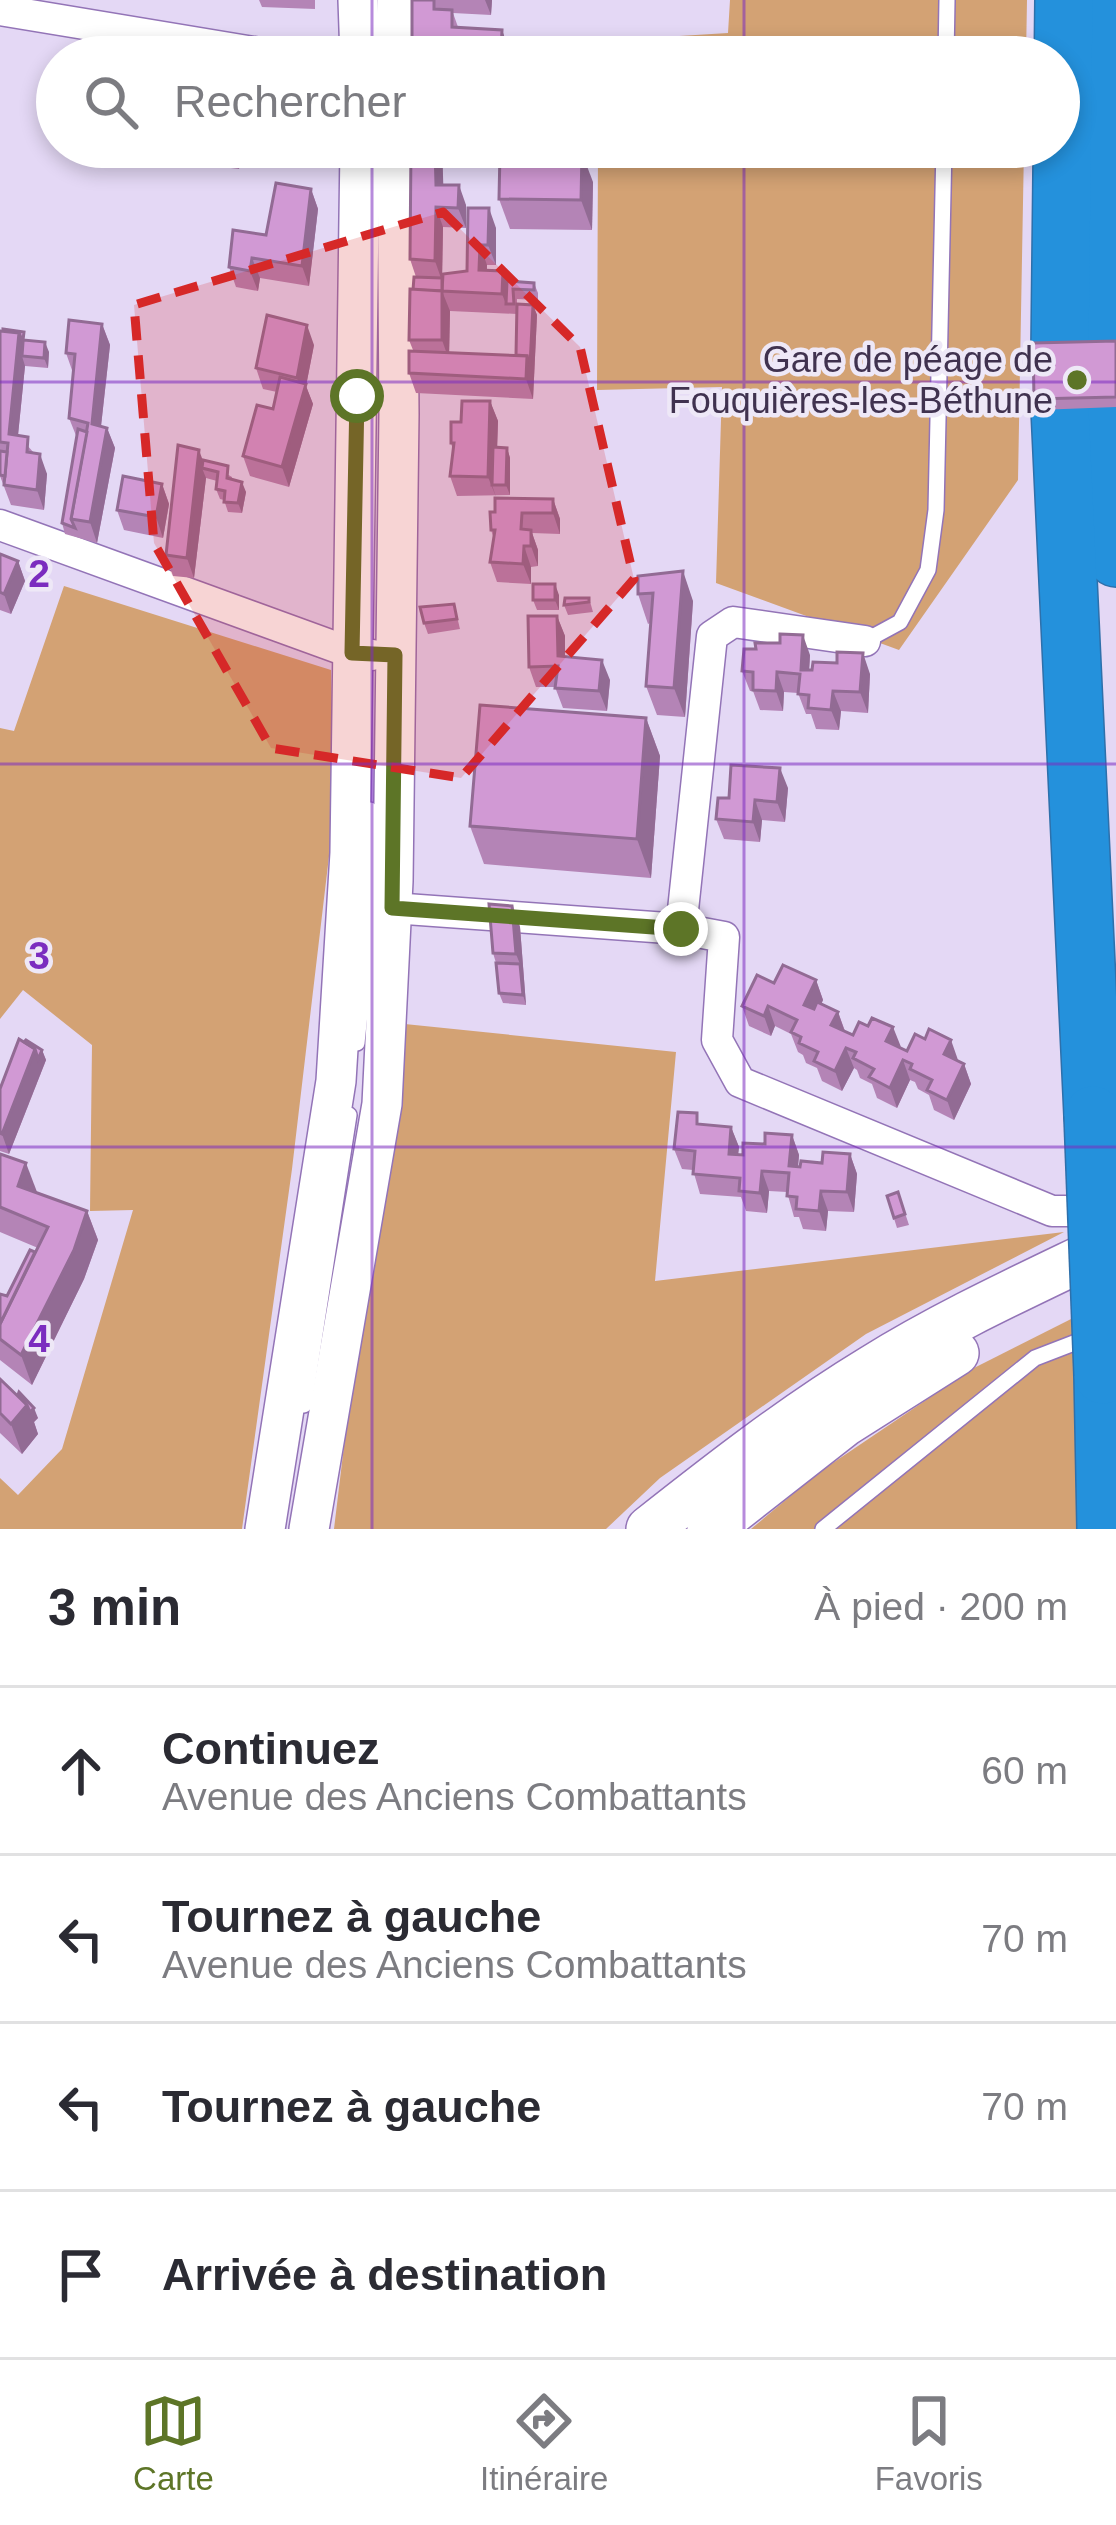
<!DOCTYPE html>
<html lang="fr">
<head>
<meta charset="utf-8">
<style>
	body { margin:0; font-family:Helvetica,sans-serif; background:#f2f2f3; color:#2b2b33 }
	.stop { position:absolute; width:36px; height:36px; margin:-27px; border:9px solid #5d7527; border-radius:50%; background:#fff }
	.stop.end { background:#5d7527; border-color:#fff; box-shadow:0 3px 12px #0008 }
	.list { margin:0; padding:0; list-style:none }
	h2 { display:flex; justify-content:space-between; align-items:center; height:156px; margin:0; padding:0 48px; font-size:51px }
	h2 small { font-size:39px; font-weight:400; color:#7c7c81 }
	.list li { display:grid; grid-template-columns:78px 1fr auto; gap:36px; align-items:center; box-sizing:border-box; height:168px; padding:0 48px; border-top:3px solid #e1e1e2 }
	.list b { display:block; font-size:45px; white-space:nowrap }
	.list p { margin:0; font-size:39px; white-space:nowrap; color:#7c7c81 }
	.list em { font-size:39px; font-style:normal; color:#7c7c81 }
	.icon { flex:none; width:66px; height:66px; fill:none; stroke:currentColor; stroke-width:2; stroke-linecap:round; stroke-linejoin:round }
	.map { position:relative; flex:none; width:1116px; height:1529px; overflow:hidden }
	.search { position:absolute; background:#fff; box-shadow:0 6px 18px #0003; left:36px; right:36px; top:36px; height:132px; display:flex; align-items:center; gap:30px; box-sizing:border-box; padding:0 42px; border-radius:66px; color:#7c7c81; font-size:45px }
	.sheet { height:828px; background:#fff }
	nav { display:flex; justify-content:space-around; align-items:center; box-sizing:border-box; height:168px; border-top:3px solid #e1e1e2; background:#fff; font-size:33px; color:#7c7c81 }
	nav a { display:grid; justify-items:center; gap:6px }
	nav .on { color:#5d7527 }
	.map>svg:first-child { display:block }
</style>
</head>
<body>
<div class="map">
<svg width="1116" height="1529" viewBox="0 0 1116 1529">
	<rect width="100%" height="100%" fill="#e4d8f5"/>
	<g fill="#d3a274">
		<polygon points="730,0 1027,0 1026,57 598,57 598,41 728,33"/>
		<polygon points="598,147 1024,147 1018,480 899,650 716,583 722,387 597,390"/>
		<polygon points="64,586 331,670 334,814 292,1169 242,1529 0,1529 0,1478 18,1495 62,1449 133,1210 90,1211 92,1045 23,990 0,1019 0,728 14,731"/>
		<polygon points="395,1023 676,1052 655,1281 1064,1232 866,1334 660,1478 606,1529 334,1529"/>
		<polygon points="1081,1314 1082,1529 751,1529 818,1473 972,1369"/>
	</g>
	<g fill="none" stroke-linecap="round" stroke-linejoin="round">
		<defs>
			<g id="service">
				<polyline points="946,57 947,0"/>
				<polyline points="865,641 900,622 928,570 936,510 944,147"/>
				<polyline points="357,1043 367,947 370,810"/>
				<polyline points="304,1405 349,1115"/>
				<polyline points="823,1529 1035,1358 1092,1336"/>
			</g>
			<g id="minor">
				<polyline points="0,10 284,57"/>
				<polyline points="0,525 352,653 372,655"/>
				<polyline points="392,908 681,929 724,937 717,1040 740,1082 1052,1211 1071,1211 1105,1199"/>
				<polyline points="681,929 712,636 733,622 865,641"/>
			</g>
			<g id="tertiary">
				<polyline points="358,0 360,57"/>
				<polyline points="396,57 397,0"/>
				<polyline points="265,1529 336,1081 350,853 360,147"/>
				<polyline points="309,1529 382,1104 393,881 399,414 397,147"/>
			</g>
			<g id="secondary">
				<path d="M649 1529C721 1472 793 1416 872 1368 949 1320 1034 1282 1116 1242"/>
				<polyline points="710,1529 844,1424 956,1353"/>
			</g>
			<g id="motorway">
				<polyline points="1109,0 1113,351"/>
				<polyline points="1060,353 1064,0"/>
				<polyline points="1114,407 1116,558"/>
				<polyline points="1060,409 1093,1115"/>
				<polyline points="1103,1375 1106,1529"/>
			</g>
		</defs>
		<use href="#service" stroke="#9374b7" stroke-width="18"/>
		<use href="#minor" stroke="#9374b7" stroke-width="33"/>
		<use href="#tertiary" stroke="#9374b7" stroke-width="42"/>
		<use href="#secondary" stroke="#9374b7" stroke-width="48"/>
		<use href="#motorway" stroke="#2e70ab" stroke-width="60"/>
		<use href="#service" stroke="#fff" stroke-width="15"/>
		<use href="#minor" stroke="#fff" stroke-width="30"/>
		<use href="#tertiary" stroke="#fff" stroke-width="39"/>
		<use href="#secondary" stroke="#fff" stroke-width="45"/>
		<use href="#motorway" stroke="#2491dc" stroke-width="57"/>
		<defs>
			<polyline id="motorway-bridge" points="1093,1115 1103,1375"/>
		</defs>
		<use href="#motorway-bridge" stroke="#2e70ab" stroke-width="60" stroke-linecap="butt"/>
		<use href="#motorway-bridge" stroke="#2491dc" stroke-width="57"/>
	</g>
	<g fill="#b484b6" fill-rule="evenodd">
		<polygon points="259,0 315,0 315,9 262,7"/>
		<polygon points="412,0 492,0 491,15 453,13 458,27 502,30 509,50 509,57 412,57"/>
		<polygon points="185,147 242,147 239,169 190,163"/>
		<path d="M411 147H442L443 185 466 205V228L443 227 442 278 467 271 468 208 496 228V265H487V271H503L507 281 534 283 538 293V300L517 299V313L533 305 537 315 533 399 416 393 409 373 413 350 409 340 416 277 410 259ZM450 311 517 314 516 355 449 352Z"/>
		<polygon points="593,182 592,230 510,229 499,199"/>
		<polygon points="311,189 318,209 309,286 260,278 258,291 236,287 229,267 266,235"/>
		<polygon points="102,324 110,345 101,426 107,428 115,448 97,543 65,534 62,523 77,438 69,418 73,373 66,353"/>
		<polygon points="0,331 28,340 49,352 48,368 25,366 18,435 34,453 47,474 44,510 11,505 0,476"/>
		<polygon points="1116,341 1116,407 1038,410 1034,399"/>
		<polygon points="314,345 306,386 313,404 289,487 250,476 243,456 273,409 277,392 263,389 256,368"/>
		<polygon points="490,401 498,421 497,447 507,448 510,458 510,495 457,496 450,476 453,450 451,443 461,422"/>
		<polygon points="203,460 232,477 232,479 246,492 242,513 228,512 224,500 220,499 216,489 217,481 206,478 194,578 173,576 166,555"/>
		<polygon points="162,484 169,504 163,538 124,530 117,510"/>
		<polygon points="553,499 560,519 560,534 532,533 538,550 538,566 531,567 531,584 497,582 490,562 494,539 491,530"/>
		<polygon points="0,554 18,561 25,581 11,614 0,610"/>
		<polygon points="638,576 693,601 685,717 657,715 646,686 650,623 648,624 638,594"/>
		<polygon points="559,595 559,610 537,610 533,600"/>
		<polygon points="589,598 593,612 568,615 564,605"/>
		<polygon points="454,604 460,629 428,634 424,623"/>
		<polygon points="557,616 565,636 565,656 610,680 607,711 563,708 555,687 536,687 529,667"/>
		<polygon points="810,655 809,670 870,674 868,713 841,711 839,730 816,729 811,714 806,714 798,693 784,692 783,711 760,710 753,691 750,691 742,671"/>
		<polygon points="646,718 660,756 651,878 484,864 470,826"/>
		<polygon points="788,788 785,822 762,820 760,842 724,839 716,819 729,798"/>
		<polygon points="513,906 520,927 526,1005 503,1003 499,993 496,963 493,953"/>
		<polygon points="816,980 823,1000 821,1004 838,1012 845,1031 907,1051 964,1064 971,1084 954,1120 934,1110 929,1095 918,1089 915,1082 910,1080 897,1108 877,1098 872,1084 860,1078 857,1070 854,1068 842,1091 822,1081 817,1068 806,1063 803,1055 798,1052 791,1034 775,1026 771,1036 749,1026 742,1006 774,983"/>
		<polygon points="42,1050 46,1060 9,1154 0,1151 0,1089"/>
		<polygon points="701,1124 731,1127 739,1147 738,1154 743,1155 792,1135 799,1155 798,1167 822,1163 850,1154 857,1174 854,1212 828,1211 826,1231 803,1229 799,1217 794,1217 787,1192 769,1191 767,1213 746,1211 741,1197 700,1194 693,1170 682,1169 674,1149"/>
		<polygon points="0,1154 37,1192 87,1211 98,1240 84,1279 32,1385 0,1360 0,1294 7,1296 38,1248 0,1232"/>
		<polygon points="898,1192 909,1225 897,1228 887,1196"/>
		<polygon points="0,1379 38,1418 34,1422 38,1434 22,1454 0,1433"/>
	</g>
	<g fill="#926b94">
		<polygon points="485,0 492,0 491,15"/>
		<polygon points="502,30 509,50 509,57 502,57 501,53"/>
		<polygon points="232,147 242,147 239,169 232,149"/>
		<polygon points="435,147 442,147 444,205 436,185"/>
		<polygon points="582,153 593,182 592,230 581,200"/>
		<polygon points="459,185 466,205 466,228 458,208"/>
		<polygon points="311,189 318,209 309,286 302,266"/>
		<polygon points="436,207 443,227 442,281 435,261"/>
		<polygon points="489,208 496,228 496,265 488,245"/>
		<polygon points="480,245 487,265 486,290 479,270"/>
		<polygon points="252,258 260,278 258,291 250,271"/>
		<polygon points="503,271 510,291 506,304 502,294"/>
		<polygon points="442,291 450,311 449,360 442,340"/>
		<polygon points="533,305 537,315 533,399 526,379"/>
		<polygon points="102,324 110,345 99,444 92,424"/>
		<polygon points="307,325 314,345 306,386 313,404 289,487 282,467 303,394 297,378"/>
		<polygon points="19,333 27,353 22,356 25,366 16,455 9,434"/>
		<polygon points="45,342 49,352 48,368 44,358"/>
		<polygon points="490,401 498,421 496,485 492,485 496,497 488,477"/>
		<polygon points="107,428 115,448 97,543 90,522"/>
		<polygon points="507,448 510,458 510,495 506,485"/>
		<polygon points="199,450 206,469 202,468 206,478 194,578 187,558"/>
		<polygon points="40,454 47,474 44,510 37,490"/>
		<polygon points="242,482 246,492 242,513 238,503"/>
		<polygon points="162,484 169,504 163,538 156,517"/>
		<polygon points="553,499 560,519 560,534 553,513"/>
		<polygon points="531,530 538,550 538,566 531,546"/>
		<polygon points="524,546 531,567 531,584 523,564"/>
		<polygon points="18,561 25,581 11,614 4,594"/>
		<polygon points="683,571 693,601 685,717 674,688"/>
		<polygon points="555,584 559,595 559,610 555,600"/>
		<polygon points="557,616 565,636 565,676 558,656"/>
		<polygon points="803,635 810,655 808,690 801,670"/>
		<polygon points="863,653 870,674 868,713 860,692"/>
		<polygon points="602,660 610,680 607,711 599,691"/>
		<polygon points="777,672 784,692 783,711 776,691"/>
		<polygon points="833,691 841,711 839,730 831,710"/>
		<polygon points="646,718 660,756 651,878 637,839"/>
		<polygon points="780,768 788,788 785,822 777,802"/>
		<polygon points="755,800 762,820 760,842 753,822"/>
		<polygon points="512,906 520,927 526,1005 523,995 520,964 516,954"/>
		<polygon points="816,980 823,1000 812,1025 804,1005"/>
		<polygon points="768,1006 775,1026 771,1036 764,1016"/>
		<polygon points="838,1012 845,1032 831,1025"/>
		<polygon points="893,1027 901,1047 886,1041"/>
		<polygon points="951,1040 958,1060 944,1054"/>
		<polygon points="846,1048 854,1068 842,1091 835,1071"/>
		<polygon points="35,1049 42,1050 46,1060 9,1154 2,1134"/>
		<polygon points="903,1060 910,1080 897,1108 890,1088"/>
		<polygon points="964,1064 971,1084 954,1120 947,1100"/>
		<polygon points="731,1127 739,1147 736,1174 729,1154"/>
		<polygon points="792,1135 799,1155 796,1187 789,1166"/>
		<polygon points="850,1154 857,1174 854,1212 847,1192"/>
		<polygon points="26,1163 37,1192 18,1186"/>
		<polygon points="762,1171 769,1191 767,1213 760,1193"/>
		<polygon points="821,1191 828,1211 826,1231 819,1211"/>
		<polygon points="87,1211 98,1240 84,1279 32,1385 21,1355"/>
		<polygon points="27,1405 34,1408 38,1418 34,1422 38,1434 22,1454 11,1424"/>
	</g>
	<g fill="#d199d4" stroke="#926b94" stroke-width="3">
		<polygon points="412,0 434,0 434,9 452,10 452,27 502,30 501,53 506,53 506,57 488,57 488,52 450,49 450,57 412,57"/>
		<polygon points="411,147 435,147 436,185 459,185 458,208 436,207 435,261 410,259"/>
		<polygon points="500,152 582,153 581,200 499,199"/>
		<polygon points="276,183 311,189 302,266 252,258 250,271 229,267 233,230 266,235"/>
		<polygon points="468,208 489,208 488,245 480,245 479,270 503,271 502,294 442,291 443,274 467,271"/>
		<polygon points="414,277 442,278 442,291 413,290"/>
		<polygon points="507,281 534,283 534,290 513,289 514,304 506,304"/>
		<polygon points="410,289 442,291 442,340 409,340"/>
		<polygon points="517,304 533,305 530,366 527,356 516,355"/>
		<polygon points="267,315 307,325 297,378 256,368"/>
		<polygon points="69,320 102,324 92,424 107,428 90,522 71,519 88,423 69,418 75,354 66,353"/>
		<polygon points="3,329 24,332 23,340 45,342 44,358 22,356 23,342 19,333 3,331"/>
		<polygon points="0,331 19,333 9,434 28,437 27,452 40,454 37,490 4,485 8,443 0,442"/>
		<polygon points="1116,341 1116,397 1034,399 1033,343"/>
		<polygon points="409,351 527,356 526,379 409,373"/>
		<polygon points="280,377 306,384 282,467 243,456 257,405 273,409"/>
		<polygon points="462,401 490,401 488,477 450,476 454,443 451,443 451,422 461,422"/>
		<polygon points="78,429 87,432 71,519 75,528 62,523"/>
		<polygon points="178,445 199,450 187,558 166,555"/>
		<polygon points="493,447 507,448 506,485 492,485"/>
		<polygon points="0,451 7,452 5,476 0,475"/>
		<polygon points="203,460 228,466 227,478 242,482 238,503 224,502 225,491 216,489 218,472 202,468"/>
		<polygon points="123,476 162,484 156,517 117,510"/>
		<polygon points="495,498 553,499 553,513 522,513 521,529 531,530 531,546 524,546 523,564 490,562 495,530 491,530 490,512 495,512"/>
		<polygon points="0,554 18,561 4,594 0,592"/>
		<polygon points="683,571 674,688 646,686 653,593 638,594 638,576"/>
		<rect x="533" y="584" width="22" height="16"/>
		<polygon points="565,598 589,598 589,602 564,605"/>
		<polygon points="454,604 457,619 424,623 420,607"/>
		<polygon points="528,616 557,616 558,656 602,660 599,691 555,688 558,666 529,667"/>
		<polygon points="780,634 803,635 801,670 812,670 813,662 837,663 837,652 863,653 860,692 833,691 831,710 808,708 809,695 798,694 800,674 777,672 776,691 753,690 753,672 742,671 744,649 756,649 755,643 780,643"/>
		<polygon points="480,705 646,718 637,839 470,826"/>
		<polygon points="731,765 780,768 777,802 755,800 753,822 716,819 718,798 729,798"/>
		<polygon points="489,904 512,906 516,954 493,953"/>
		<polygon points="496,963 520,964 523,995 499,993"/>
		<polygon points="783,965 816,980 804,1005 814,1009 817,1002 838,1012 831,1025 853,1035 859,1022 868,1026 872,1018 893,1027 886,1041 907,1051 915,1034 925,1039 929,1029 951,1040 944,1054 964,1064 947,1100 927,1090 932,1080 910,1069 912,1064 903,1060 890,1088 869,1077 874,1069 853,1058 856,1052 846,1048 835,1071 814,1061 818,1052 799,1043 801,1037 791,1032 797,1020 768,1006 764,1016 742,1006 757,975 774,983"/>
		<polygon points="19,1039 35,1049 2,1134 0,1133 0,1089"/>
		<polygon points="26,1040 42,1050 38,1059 35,1049 24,1042"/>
		<polygon points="678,1112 697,1113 697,1124 731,1127 729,1154 743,1155 743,1143 765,1144 765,1133 792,1135 789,1166 800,1167 801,1161 822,1163 823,1152 850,1154 847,1192 821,1191 819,1211 796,1209 797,1197 787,1196 789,1173 762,1171 760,1193 739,1191 740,1178 693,1174 695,1151 674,1149"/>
		<polygon points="0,1154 26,1163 18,1186 87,1211 74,1250 21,1355 0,1339 0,1324 48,1227 0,1207"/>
		<polygon points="898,1192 905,1214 894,1218 887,1196"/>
		<polygon points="30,1250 35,1252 0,1324 0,1294 7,1296"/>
		<polygon points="0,1379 27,1405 11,1424 0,1413"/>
		<polygon points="19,1392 34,1408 30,1412 27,1405 18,1395"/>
	</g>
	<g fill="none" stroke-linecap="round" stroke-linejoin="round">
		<polyline stroke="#5d7527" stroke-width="15" points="357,396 352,653 395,655 392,908 681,929"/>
	</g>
	<path fill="#d62828" fill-opacity="0.2" stroke="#d62828" stroke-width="9" stroke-dasharray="24 15" stroke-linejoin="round" d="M443 212 580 347 634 579 461 778 271 748 154 543 134 305Z"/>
	<path fill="none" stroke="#7b2cbf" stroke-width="3" stroke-opacity="0.55" d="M372 0V57M744 0V57M372 147V1529M744 147V1529M0 382H1116M0 764H1116M0 1147H1116"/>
	<circle fill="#5d7527" stroke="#eee8f7" stroke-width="4.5" cx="1077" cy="380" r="12"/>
	<g text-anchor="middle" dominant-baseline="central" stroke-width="9" stroke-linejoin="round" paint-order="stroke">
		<g font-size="36" fill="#40324f" stroke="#eee8f7" text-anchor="end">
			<text x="1053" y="359">Gare de péage de<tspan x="1053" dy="41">Fouquières-les-Béthune</tspan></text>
		</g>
	</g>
	<g font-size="39" text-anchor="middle" font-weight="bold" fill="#7b2cbf" stroke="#eee8f7" stroke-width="9" stroke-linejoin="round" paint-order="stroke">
		<text x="39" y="587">2</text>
		<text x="39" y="969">3</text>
		<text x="39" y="1352">4</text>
	</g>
</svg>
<div class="stop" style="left:357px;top:396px"></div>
<div class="stop end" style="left:681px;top:929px"></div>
<div class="search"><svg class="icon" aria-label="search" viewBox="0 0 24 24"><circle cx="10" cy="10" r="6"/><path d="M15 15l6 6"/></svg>Rechercher</div>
</div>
<section class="sheet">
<h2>3 min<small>À pied · 200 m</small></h2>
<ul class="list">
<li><svg class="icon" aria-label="ahead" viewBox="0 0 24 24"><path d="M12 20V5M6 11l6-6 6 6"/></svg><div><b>Continuez</b><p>Avenue des Anciens Combattants</p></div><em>60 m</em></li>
<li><svg class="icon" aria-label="left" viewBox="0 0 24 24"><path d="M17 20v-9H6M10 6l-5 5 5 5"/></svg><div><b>Tournez à gauche</b><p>Avenue des Anciens Combattants</p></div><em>70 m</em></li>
<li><svg class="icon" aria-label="left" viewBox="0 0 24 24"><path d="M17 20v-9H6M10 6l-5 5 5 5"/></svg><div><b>Tournez à gauche</b></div><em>70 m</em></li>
<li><svg class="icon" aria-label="arrive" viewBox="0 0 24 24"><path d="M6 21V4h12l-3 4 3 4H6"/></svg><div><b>Arrivée à destination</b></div></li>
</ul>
</section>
<nav>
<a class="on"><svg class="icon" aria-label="map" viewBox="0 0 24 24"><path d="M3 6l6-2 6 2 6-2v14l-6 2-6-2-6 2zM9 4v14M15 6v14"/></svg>Carte</a>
<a><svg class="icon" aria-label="directions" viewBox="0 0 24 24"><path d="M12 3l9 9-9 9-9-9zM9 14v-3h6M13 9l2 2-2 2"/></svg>Itinéraire</a>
<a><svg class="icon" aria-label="saved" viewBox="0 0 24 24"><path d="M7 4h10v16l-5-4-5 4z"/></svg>Favoris</a>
</nav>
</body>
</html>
